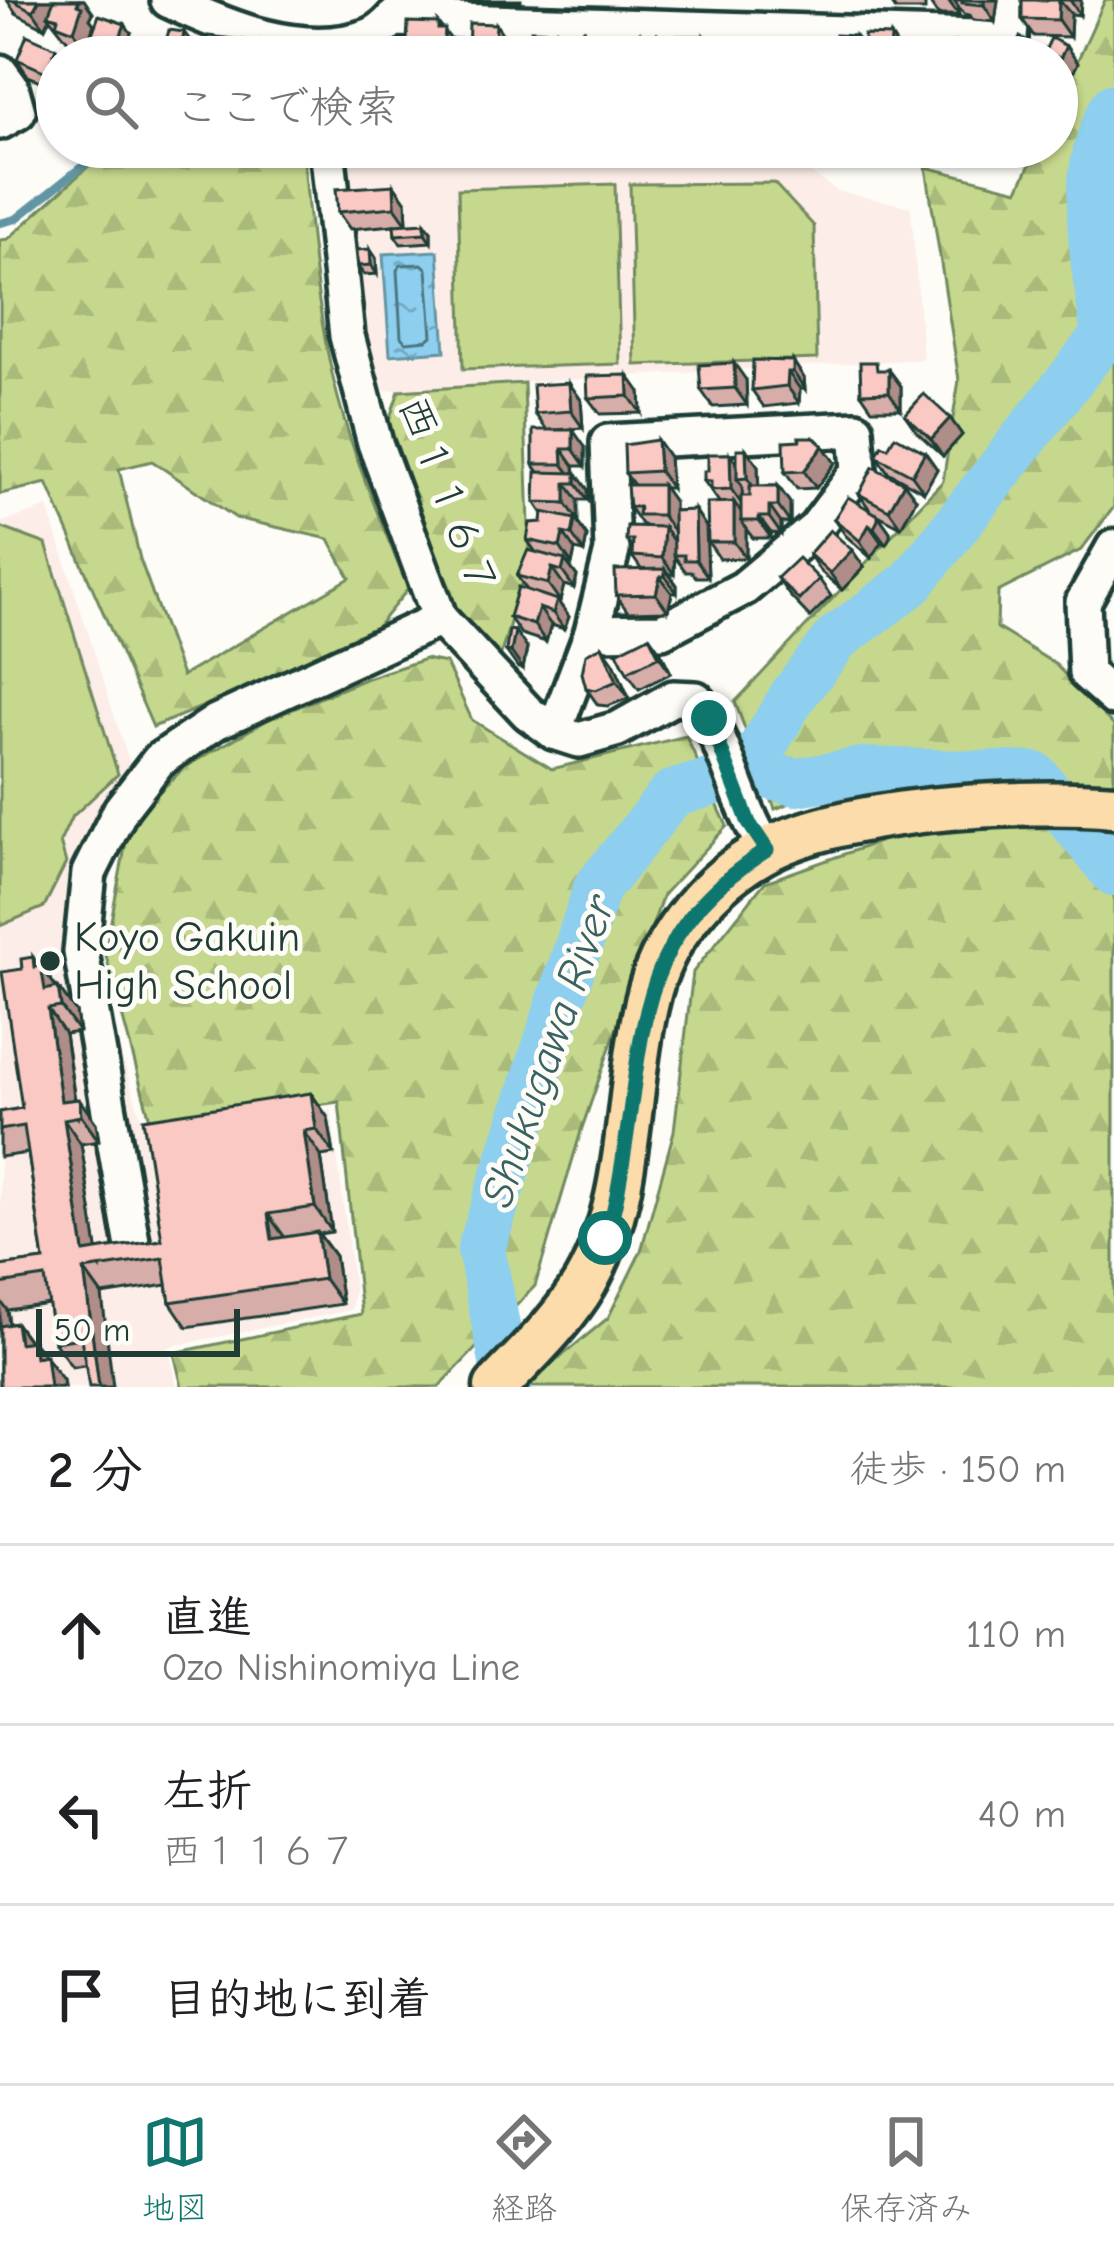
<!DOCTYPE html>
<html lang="ja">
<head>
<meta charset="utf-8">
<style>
	body { margin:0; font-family:"Comic Neue","Klee One",sans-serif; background:#f6f6f6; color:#202124 }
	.scale { position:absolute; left:36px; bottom:30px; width:204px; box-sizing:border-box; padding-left:12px; border:6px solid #1f3d34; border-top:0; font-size:33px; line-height:42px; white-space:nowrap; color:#1f3d34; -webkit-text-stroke:9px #fdfcf7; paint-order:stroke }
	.stop { position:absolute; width:36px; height:36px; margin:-27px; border:9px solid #0f766e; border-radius:50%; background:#fff }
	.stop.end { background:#0f766e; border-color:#fff; box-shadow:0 3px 12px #0008 }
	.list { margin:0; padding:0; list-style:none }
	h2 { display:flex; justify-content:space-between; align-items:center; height:156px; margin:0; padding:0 48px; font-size:51px }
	h2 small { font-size:39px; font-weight:400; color:#757577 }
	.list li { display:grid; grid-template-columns:78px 1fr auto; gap:36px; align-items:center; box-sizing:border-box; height:180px; padding:0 48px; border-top:3px solid #e0e0e0 }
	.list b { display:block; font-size:45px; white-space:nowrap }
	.list p { margin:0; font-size:39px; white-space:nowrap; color:#757577 }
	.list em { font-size:39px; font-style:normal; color:#757577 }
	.icon { flex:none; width:66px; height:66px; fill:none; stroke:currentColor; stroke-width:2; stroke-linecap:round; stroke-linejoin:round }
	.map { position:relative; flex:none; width:1114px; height:1387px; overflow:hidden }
	.search { position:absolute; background:#fff; box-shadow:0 3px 9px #0004; left:36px; right:36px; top:36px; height:132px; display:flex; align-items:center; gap:30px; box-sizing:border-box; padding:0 42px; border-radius:66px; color:#757577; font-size:45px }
	.sheet { height:696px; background:#fff }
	nav { display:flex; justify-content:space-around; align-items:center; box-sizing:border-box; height:168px; border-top:3px solid #e0e0e0; background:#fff; font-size:33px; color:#757577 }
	nav a { display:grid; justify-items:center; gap:6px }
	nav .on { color:#0f766e }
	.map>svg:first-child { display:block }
</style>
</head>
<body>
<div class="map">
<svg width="1114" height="1387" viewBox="0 0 1114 1387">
	<defs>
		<pattern id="forest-firs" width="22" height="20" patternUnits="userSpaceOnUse" patternTransform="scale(3)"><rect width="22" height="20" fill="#c5d88d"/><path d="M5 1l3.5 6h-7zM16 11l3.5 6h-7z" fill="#a9ba7a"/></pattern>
		<pattern id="water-ripples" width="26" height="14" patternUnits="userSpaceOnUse" patternTransform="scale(3)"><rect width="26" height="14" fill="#8ecfef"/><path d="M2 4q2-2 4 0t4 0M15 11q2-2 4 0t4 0" fill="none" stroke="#73a9c2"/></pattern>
	</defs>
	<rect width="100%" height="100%" fill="#fdfcf7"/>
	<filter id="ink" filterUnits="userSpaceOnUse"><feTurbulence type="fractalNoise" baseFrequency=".00833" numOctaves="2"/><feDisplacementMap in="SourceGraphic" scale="24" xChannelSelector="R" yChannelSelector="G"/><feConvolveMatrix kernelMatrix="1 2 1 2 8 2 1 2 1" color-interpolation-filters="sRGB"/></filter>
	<g filter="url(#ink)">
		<g fill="#fcede8">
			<polygon points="775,149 837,191 911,207 923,359 374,391 362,341 339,156"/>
			<polygon points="48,507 129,762 87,834 103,996 148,1140 331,1109 354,1289 351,1310 168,1347 177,1387 0,1387 0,523"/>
		</g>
		<g fill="url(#forest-firs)" stroke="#728a60" stroke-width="3" fill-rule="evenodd">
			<polygon points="1105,0 1114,0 1114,507 1081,550 998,592 997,628 1055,664 1114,726 1114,782 842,783 775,809 735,702 943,481 959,380 926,167 1018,190 1038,147 1057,147 1057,106"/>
			<path d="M110 147H303C309 224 316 303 333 378 350 451 381 520 408 589L367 639 153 727 47 483 0 494V240L8 239ZM152 461 236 518 329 539 350 578 182 676 140 559 119 469Z"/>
			<polygon points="524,383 530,553 497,668 452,613 385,432 399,391"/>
			<polygon points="425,659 446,663 472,720 552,769 686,736 727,826 663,895 582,1128 535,1286 439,1387 182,1387 174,1353 361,1314 339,1102 152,1127 105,952 127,837 147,804 185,767 269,719 367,678"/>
			<polygon points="949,817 1114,828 1114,1387 524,1387 608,1318 641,1251 674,1131 693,972 765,882"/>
		</g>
		<g fill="#c5d88d" stroke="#728a60" stroke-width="3">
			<polygon points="774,183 814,226 817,359 635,365 630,184"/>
			<polygon points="615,184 620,364 463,369 458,189"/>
			<polygon points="0,527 46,544 118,774 71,818 60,842 66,863 44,907 0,926"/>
		</g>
		<polygon fill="url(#water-ripples)" stroke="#6295a4" stroke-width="3" points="438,251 445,351 390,355 383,254"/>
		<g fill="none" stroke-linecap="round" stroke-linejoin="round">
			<polygon stroke="#4b777f" stroke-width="3" points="422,264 427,269 432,336 427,340 406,342 401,337 397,270 401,265"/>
			<polyline stroke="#6295a4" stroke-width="8" points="0,223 16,219 80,168 117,147"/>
			<g stroke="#8ecfef" stroke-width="48">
				<path d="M748 771 794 694 837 638 911 583 1105 335C1095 260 1075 177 1114 107"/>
				<polyline points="508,1387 481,1249 597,888 672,794 748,771 797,782 862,771 1035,776 1114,872"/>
			</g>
			<defs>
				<g id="minor">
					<path d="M168 0C227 28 303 60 369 36 383 31 395 17 405 6"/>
					<polyline points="392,19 1010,38 1013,0"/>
					<polyline points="0,72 11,87 18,112 0,122"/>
					<path d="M327 147 347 336 375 443 440 619 528 713 554 732 579 740 618 729 673 698 696 699C728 744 736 803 767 850"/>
					<polyline points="1114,547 1083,602 1086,673 1114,698"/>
					<polyline points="554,732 592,632 662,631 744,588 815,529 859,470 856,429 608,442 612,551 592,632"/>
					<polyline points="132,1241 81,952 89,873 121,809 159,760 216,722 440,619"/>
				</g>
				<path id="major" d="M496 1387C527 1354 562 1322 585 1283 636 1194 624 1086 650 990 666 933 712 880 763 852 843 808 1023 798 1114 806"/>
			</defs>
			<use href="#minor" stroke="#1f3d34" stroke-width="42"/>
			<use href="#major" stroke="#1f3d34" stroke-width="51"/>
			<use href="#minor" stroke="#fdfcf7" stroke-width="33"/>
			<use href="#major" stroke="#fddcac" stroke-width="42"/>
		</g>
		<g fill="#d7ada9" stroke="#1f3d34" stroke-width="3">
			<polygon points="7,0 84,0 93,13 90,19 94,24 86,48 68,41 50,18 45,28 16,13"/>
			<polygon points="452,0 521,0 521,1 453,2"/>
			<polygon points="889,0 925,0 925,10 896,10"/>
			<polygon points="928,0 998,0 995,22 973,20 970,15 964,14 958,6 959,15 938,15"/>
			<polygon points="1022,0 1081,0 1080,15 1071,14 1070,37 1034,36 1022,19"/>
			<polygon points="131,33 122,57 113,57 95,51 89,42"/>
			<polygon points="568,43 597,45 606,57 570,57 574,51"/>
			<polygon points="56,48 63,57 57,57 57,88 28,76 17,59"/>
			<polygon points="77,147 91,147 82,154"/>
			<polygon points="941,147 990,147 989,155"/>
			<polygon points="394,185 406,202 407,224 431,231 431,242 401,244 395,235 394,225 350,229 338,212"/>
			<polygon points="370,249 376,258 377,274 364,275 358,266"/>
			<polygon points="793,361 804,378 805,389 800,389 799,403 764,407 752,390"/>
			<polygon points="889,370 901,386 901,409 872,409 861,393"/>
			<polygon points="746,380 747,405 713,407 701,390"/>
			<polygon points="569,383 581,400 583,428 555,430 585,447 585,466 574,466 575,473 588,490 588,500 578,500 576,520 587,536 584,552 575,550 572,564 567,563 577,576 574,588 564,585 560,601 557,600 569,617 564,629 551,625 546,642 521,634 509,617 527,590 517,576 535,551 527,540 542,522 543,514 535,502 539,472 533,464 547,430 535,414"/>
			<polygon points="640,392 641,413 600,414 588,398"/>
			<polygon points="905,415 950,418 962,435 943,456 917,432"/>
			<polygon points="657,440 669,457 671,488 664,488 674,502 674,511 695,510 706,527 708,577 696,577 692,572 686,572 675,557 674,574 669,574 677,585 677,593 672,593 668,611 628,612 616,595 641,569 632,556 632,548 626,540 647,527 641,524 629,507 634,485 625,473"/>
			<polygon points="888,448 925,452 937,469 924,492 888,472 876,456"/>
			<polygon points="746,449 758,466 758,486 778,486 790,503 790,523 781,523 781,534 771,533 771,538 753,538 746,529 746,558 720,559 708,542 719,502 704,481 737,464"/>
			<polygon points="835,463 816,488 797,489 785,472"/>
			<polygon points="859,494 916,499 901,527 871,511 878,515 890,532 890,537 886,544 881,542 871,558 846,536 834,519 871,511"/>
			<polygon points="852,550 864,567 842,590 820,571 809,554"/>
			<polygon points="777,578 819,579 831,596 810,617 789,595"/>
			<polygon points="649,636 661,653 671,673 639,689 627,672"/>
			<polygon points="602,646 614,663 629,698 608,706 598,705 586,688"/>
			<polygon points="527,648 523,669 518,668 506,651"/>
			<polygon points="39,966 76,1012 79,1032 65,1034 75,1099 96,1123 99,1141 81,1144 97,1250 162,1240 311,1093 328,1118 334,1154 321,1156 332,1232 319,1234 335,1256 342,1304 187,1327 170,1302 167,1285 102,1295 85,1365 72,1367 54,1342 49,1304 7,1310 9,1324 16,1323 29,1341 33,1341 63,1380 64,1387 0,1387 0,1266 44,1260 28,1153 0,1157 0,1112 22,1108 22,969"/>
		</g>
		<g fill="#af8d89" stroke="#1f3d34" stroke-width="3">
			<polygon points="39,0 55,0 48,15 50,18 45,28 33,11"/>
			<polygon points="79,0 84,0 93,13 90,19 94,24 86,48 74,31"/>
			<polygon points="948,0 954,0 958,6 959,15"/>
			<polygon points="984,0 998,0 995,22 984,5"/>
			<polygon points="1059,0 1071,14 1070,37 1058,20"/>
			<polygon points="1070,0 1081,0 1080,15"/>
			<polygon points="438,23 456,46 456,57 443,57"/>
			<polygon points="125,24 131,33 122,57 119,57 115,51"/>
			<polygon points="496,24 507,41 507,57 494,57"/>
			<polygon points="557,31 568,48 568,57 555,57"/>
			<polygon points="184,32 196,49 195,57 180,57"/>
			<polygon points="704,36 716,53 716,57 705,57"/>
			<polygon points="855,36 867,52 867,57 855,57"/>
			<polygon points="891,36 902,53 902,57 890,57"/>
			<polygon points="260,42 270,57 258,57"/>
			<polygon points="1066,46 1078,63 1057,105 1057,65"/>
			<polygon points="1037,47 1044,57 1031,57"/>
			<polygon points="56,48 63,57 57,57 57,88 46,72"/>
			<polygon points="394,185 406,202 407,224 395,207"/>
			<polygon points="425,223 431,231 431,242 425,233"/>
			<polygon points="370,249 376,258 377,274 371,265"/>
			<polygon points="793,361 804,378 805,389 793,372"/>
			<polygon points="734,363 746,380 747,405 735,388"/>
			<polygon points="889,370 901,386 901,409 889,392"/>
			<polygon points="788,372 800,389 799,403 787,386"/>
			<polygon points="628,375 640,392 641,413 629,396"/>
			<polygon points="569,383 581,400 583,428 571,411"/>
			<polygon points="950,418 962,435 943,456 931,439"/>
			<polygon points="573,430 585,447 585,466 573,449"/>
			<polygon points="657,440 669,457 671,488 659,471"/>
			<polygon points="823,446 835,463 816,488 804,471"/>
			<polygon points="562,449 574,466 575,480 563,464"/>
			<polygon points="746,449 758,466 759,495 747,478"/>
			<polygon points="925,452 937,469 924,492 912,475"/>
			<polygon points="730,454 742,471 737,479 742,486 743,506 731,489"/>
			<polygon points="576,473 588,490 588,500 576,483"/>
			<polygon points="566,483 578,500 578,520 566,503"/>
			<polygon points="904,483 916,499 901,527 889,510"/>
			<polygon points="662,485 674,502 674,532 662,515"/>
			<polygon points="778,486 790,503 790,523 778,506"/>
			<polygon points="734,502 746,519 741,521 746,529 746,558 734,542"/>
			<polygon points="769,506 781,523 781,534 769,517"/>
			<polygon points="695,510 706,527 708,577 696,560"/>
			<polygon points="878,515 890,532 890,537 886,544 874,528"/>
			<polygon points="759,517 771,533 771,538 759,521"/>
			<polygon points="575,519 587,536 584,552 572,535"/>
			<polygon points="869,525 881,542 871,558 860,541"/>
			<polygon points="664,527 675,544 674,574 662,558"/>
			<polygon points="563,533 575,550 572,564 560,547"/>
			<polygon points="852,550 864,567 842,590 830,573"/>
			<polygon points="565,560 577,576 574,588 562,571"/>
			<polygon points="552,568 564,585 560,601 548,584"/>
			<polygon points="665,569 677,585 677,593 665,576"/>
			<polygon points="660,577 672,593 668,611 656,594"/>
			<polygon points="557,600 569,617 564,629 553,613"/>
			<polygon points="539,608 551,625 546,642 534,625"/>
			<polygon points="515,631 527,648 523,669 511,652"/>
			<polygon points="649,636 661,653 671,673 659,656"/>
			<polygon points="602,646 614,663 629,698 617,681"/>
			<polygon points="33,957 42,970 41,966 59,991 45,990 34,967"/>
			<polygon points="58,987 76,1012 79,1032 61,1007"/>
			<polygon points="48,1009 65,1034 77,1117 61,1101"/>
			<polygon points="311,1093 328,1118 334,1154 316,1129"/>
			<polygon points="79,1099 96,1123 99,1141 81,1116"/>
			<polygon points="64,1119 81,1144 100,1268 84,1252"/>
			<polygon points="304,1131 321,1156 332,1232 315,1207"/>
			<polygon points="268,1214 286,1239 272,1239"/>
			<polygon points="317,1232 335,1256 342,1304 324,1279"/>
			<polygon points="84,1270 102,1295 113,1387 99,1387"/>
			<polygon points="0,1300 7,1310 13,1351 0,1333"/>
			<polygon points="16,1323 34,1348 19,1343"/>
			<polygon points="33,1341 63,1380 64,1387 50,1387 35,1357"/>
		</g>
		<g fill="#fac9c4" stroke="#1f3d34" stroke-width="3">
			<polygon points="12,0 39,0 33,11"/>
			<polygon points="54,0 79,0 77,5 82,7 74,31 56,24 58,18 48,15"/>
			<polygon points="962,0 984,0 984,5 962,3"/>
			<polygon points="1022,0 1059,0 1058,20 1022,19"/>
			<polygon points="99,15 125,24 115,51 89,42"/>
			<polygon points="408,22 438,23 438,29 445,29 443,57 414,57 414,42 407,42"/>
			<polygon points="469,23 496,24 494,57 468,57"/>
			<polygon points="584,29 597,45 590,51 595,57 570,57 569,56 575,50 568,43"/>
			<polygon points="169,30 184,32 180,57 162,57"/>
			<polygon points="531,30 557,31 555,57 512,57 513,52 530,53"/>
			<polygon points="640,32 651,41 657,34 666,42 661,48 666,52 661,57 628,56 636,47 631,43"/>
			<polygon points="27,35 56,48 46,72 17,59"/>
			<polygon points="835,35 855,36 855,57 834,57"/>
			<polygon points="864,35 891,36 890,57 864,57"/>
			<polygon points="208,36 260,42 258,57 205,57"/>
			<polygon points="666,36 704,36 704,56 710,57 666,57"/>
			<polygon points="1020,37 1037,47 1031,57 993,57 995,47 1009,56"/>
			<polygon points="1051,38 1066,46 1057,65 1057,57 1042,57"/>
			<polygon points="955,42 984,47 982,57 938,57 939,48 953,50"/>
			<polygon points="776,44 776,57 738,57 738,45"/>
			<polygon points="799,45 820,48 819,57 797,57"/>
			<polygon points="374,48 391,48 392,57 358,57 374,55"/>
			<polygon points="394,185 395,207 338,212 336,189"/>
			<polygon points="425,223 425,233 395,235 394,225"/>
			<polygon points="370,249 371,265 358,266 357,250"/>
			<polygon points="753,360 793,361 793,372 788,372 787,386 752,390"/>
			<polygon points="860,362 876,362 877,370 889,370 889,392 861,393"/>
			<polygon points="734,363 735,388 701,390 699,365"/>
			<polygon points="628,375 629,396 588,398 587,376"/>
			<polygon points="569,383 571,411 535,414 533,385"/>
			<polygon points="924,394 950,418 931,439 905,415"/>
			<polygon points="533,430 573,430 573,449 562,449 563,464 533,464"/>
			<polygon points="895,436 925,452 912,475 876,456 882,445 888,448"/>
			<polygon points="799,437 814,437 823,446 804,471 785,472 784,441 800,440"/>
			<polygon points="657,440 659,471 625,473 624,445"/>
			<polygon points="737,449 746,449 747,478 737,479"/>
			<polygon points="708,454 730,454 731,489 711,490 711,481 704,481 704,471 708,471"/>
			<polygon points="873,467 904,483 889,510 859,494"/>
			<polygon points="536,472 576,473 576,483 566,483 566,503 535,502"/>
			<polygon points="627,485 662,485 662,515 638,515 639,507 629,507"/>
			<polygon points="750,486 778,486 778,506 769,506 769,517 759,517 759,521 741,521 741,496 750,496"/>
			<polygon points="848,497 878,515 878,520 874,528 869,525 860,541 834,519"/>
			<polygon points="734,502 734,542 708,542 707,503"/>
			<polygon points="695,510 696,560 684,560 684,555 674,555 673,511"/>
			<polygon points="543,512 575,519 572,535 563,533 560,547 527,540 530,523 542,522"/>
			<polygon points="627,526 664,527 662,558 632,556 633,540 626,540"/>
			<polygon points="830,530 852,550 830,573 809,554"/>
			<polygon points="528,550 565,560 562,571 552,568 548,584 517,576"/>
			<polygon points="798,558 819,579 799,600 777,578"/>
			<polygon points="665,569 665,576 660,577 656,594 616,595 615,570"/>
			<polygon points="518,587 557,600 553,613 539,608 534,625 509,617"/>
			<polygon points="509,630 515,631 511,652 506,651"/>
			<polygon points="649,636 659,656 627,672 617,652"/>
			<polygon points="602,646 617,681 596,690 586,688 582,673 586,654"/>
			<polygon points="33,957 34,967 41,966 45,990 58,987 61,1007 48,1009 61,1101 79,1099 81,1116 64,1119 84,1252 162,1240 143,1119 311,1093 316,1129 304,1131 315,1207 268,1214 272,1239 317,1232 324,1279 170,1302 163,1258 84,1270 99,1387 89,1387 81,1338 54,1342 45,1277 0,1284 0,1266 44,1260 24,1126 0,1130 0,1112 22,1108 2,972 22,969 21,959"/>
			<polygon points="16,1323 19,1343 33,1341 35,1357 46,1355 50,1387 0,1387 0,1326"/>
		</g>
	</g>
	<g fill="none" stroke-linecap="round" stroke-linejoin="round" filter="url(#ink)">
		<path stroke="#0f766e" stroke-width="15" d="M605 1238C616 1209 620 1178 625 1147 645 1015 642 929 767 850L749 823 709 718"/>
	</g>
	<circle fill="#1f3d34" stroke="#fdfcf7" stroke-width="4.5" cx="50" cy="961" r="12"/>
	<g text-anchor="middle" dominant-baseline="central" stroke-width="10" stroke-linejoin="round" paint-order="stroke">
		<g font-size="42" fill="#1f3d34" stroke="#fdfcf7">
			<text transform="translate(448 496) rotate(69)">西１１６７</text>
		</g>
		<g font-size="42" fill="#1f3d34" stroke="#fdfcf7" text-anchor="start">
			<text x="74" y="937">Koyo Gakuin<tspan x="74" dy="48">High School</tspan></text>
		</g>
		<g font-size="45" font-style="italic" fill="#3b6263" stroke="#fdfcf7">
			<text transform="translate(548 1051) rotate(-71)">Shukugawa River</text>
		</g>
	</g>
</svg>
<div class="scale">50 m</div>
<div class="stop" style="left:605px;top:1238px"></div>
<div class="stop end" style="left:709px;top:718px"></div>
<div class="search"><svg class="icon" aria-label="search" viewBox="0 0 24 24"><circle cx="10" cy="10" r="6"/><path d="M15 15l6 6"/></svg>ここで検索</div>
</div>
<section class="sheet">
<h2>2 分<small>徒歩 · 150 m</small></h2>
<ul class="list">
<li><svg class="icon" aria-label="ahead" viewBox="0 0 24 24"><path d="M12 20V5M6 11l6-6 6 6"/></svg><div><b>直進</b><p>Ozo Nishinomiya Line</p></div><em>110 m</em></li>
<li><svg class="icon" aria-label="left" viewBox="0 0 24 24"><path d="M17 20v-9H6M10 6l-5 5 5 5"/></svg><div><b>左折</b><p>西１１６７</p></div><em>40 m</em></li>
<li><svg class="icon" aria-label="arrive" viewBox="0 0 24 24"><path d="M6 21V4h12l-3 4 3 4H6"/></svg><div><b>目的地に到着</b></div></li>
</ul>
</section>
<nav>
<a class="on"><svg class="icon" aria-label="map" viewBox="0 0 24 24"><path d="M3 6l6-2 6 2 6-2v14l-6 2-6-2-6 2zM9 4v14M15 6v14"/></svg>地図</a>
<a><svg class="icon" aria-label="directions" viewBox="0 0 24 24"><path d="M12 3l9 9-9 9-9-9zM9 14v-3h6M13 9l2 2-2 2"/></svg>経路</a>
<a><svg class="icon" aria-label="saved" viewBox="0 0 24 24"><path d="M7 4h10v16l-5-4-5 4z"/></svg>保存済み</a>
</nav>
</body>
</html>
